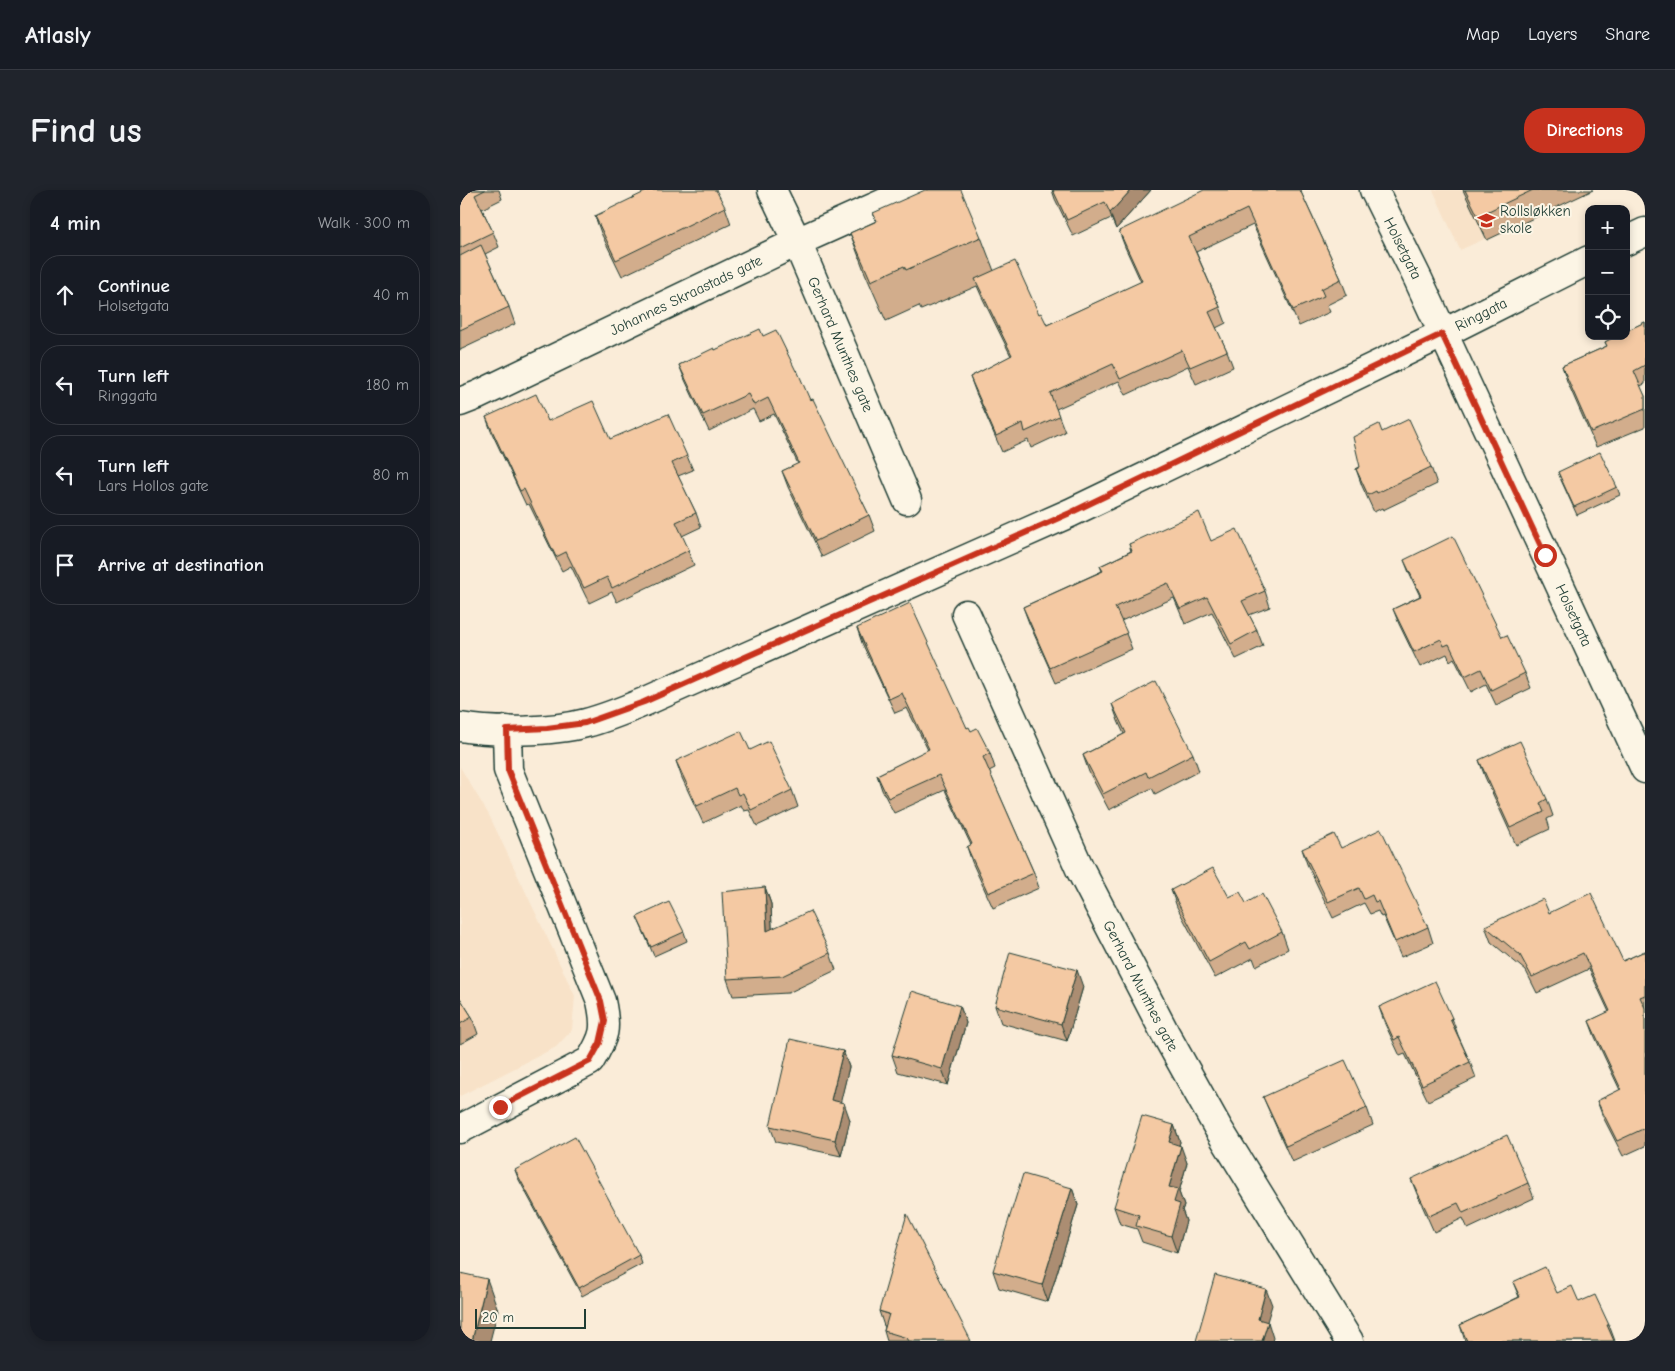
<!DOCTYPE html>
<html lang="en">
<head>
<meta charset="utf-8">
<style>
	body { margin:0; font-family:"Comic Neue",sans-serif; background:#20242c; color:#f1f3f6 }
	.controls { position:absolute; right:15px; top:15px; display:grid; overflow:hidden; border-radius:10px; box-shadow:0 2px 8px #0003 }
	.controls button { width:45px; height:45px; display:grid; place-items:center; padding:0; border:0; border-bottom:1px solid #363941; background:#171b24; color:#f1f3f6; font:25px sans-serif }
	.scale { position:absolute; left:15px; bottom:12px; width:111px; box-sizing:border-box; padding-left:5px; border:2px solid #1f3d34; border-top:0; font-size:14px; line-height:18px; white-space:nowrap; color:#1f3d34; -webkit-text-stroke:4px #fcf5e5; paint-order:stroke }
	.stop { position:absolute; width:15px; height:15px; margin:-11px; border:4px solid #c8321e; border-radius:50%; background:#fff }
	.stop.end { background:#c8321e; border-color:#fff; box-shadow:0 1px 5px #0008 }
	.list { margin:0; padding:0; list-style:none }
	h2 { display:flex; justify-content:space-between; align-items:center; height:65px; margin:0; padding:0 20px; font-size:21px }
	h2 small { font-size:16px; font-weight:400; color:#9ea1a6 }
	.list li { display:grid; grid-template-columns:32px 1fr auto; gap:15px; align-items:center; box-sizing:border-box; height:80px; margin:0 10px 10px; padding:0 10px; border:1px solid #363941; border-radius:20px }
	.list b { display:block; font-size:19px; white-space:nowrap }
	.list p { margin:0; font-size:16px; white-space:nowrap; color:#9ea1a6 }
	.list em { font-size:16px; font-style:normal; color:#9ea1a6 }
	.icon { flex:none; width:28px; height:28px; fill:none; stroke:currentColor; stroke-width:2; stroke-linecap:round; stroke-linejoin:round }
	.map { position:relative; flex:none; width:1185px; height:1151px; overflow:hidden; border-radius:20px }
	header { display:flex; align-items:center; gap:30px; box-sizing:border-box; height:70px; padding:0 25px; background:#171b24; border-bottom:1px solid #363941 }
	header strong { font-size:24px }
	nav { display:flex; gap:28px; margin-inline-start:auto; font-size:18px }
	.intro { display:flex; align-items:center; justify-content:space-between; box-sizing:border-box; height:120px; padding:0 30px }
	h1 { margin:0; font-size:35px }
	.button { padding:12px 22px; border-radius:20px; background:#c8321e; color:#fff; font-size:18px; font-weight:700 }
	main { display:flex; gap:30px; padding:0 30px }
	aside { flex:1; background:#171b24; border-radius:20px; box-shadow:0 2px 8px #0003 }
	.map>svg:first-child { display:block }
</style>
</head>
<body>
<header>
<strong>Atlasly</strong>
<nav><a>Map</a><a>Layers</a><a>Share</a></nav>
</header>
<div class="intro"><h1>Find us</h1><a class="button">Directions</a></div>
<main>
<aside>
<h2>4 min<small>Walk · 300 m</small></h2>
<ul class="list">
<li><svg class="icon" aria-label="ahead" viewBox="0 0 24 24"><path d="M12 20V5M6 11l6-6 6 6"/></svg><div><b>Continue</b><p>Holsetgata</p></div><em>40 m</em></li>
<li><svg class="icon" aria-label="left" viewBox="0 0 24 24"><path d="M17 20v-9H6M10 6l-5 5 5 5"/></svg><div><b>Turn left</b><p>Ringgata</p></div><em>180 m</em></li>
<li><svg class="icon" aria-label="left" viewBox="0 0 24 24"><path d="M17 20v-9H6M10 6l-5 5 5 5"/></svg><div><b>Turn left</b><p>Lars Hollos gate</p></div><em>80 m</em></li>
<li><svg class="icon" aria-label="arrive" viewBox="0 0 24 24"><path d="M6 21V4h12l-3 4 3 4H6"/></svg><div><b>Arrive at destination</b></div></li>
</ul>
</aside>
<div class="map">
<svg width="1185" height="1151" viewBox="0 0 1185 1151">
	<rect width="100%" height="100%" fill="#faecd8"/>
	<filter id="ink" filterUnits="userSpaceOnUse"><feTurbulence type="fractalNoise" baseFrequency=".02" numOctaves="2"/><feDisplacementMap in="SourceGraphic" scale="10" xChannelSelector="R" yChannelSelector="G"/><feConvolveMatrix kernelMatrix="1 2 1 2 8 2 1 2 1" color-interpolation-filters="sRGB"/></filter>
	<g filter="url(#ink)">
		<g fill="#f8e2c8">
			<polygon points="973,0 1132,0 1000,60"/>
			<polygon points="0,577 29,625 115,806 112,840 96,857 0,906"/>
		</g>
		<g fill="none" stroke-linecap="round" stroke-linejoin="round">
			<defs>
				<g id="minor">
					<path id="s1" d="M312 0 337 52 447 310"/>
					<path id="s2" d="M914 0 958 89 1185 579"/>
					<path id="s3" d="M0 212 18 205 337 52 453 0"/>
					<path id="s4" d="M506 424 620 679 705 843 758 938 889 1151"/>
					<path d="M0 939 130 871C145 846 147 839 141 811L48 580 47 540"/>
				</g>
				<g id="major">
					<polyline points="1166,51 1185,42"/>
					<path id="s5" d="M0 537C35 543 92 542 126 533 146 528 165 520 184 512L610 323 982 144 1129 70"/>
				</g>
			</defs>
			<use href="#minor" stroke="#1f3d34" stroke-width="31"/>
			<use href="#major" stroke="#1f3d34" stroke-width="31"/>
			<use href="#minor" stroke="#fcf5e5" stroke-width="28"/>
			<use href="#major" stroke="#fcf5e5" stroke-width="28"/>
		</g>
		<g fill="#d2ad8c" stroke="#1f3d34">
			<polygon points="0,0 39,0 42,9 22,19 33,42 39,57 25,64 49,117 55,134 0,160"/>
			<polygon points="592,0 691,0 656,39 651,28 613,46 595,9"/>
			<polygon points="840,0 881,89 887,105 867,115 870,122 839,136 793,35 736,62 760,117 766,133 756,138 767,161 773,177 736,194 728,176 666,205 659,191 596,219 605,242 571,258 568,250 542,262 516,203 510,187 551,166 521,105 517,96 461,120 459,116 426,131 405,83 390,43 416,31 413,23 521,47 534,81 579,124 587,135 681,92 665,57 659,41"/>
			<polygon points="1003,0 1133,0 1027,50"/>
			<polygon points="265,17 271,34 162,86 141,43 135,26"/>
			<polygon points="1185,132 1185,194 1180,196 1185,206 1185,237 1136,257 1107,191 1102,176 1147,156 1145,152"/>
			<polygon points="303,146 350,210 409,325 415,341 362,367 328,297 322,281 338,274 314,224 299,231 293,219 249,241 225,190 219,175 255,160"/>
			<polygon points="26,227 88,231 150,249 227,266 233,280 218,286 236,323 241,337 222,346 234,375 157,412 152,402 129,413 111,376 102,381 69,314 66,315 31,241"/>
			<polygon points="922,242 971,277 977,294 923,320 922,318 914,322 902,296 896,279 900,277"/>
			<polygon points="1098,282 1157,297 1160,305 1117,325 1101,290"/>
			<polygon points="751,351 805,401 810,417 789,425 797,440 803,456 776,469 752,422 725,434 714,408 661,431 672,459 596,493 569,433 563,417 642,381 640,376 671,361 669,354"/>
			<polygon points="944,370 1042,447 1065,483 1071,498 1036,515 1026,494 1011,502 994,468 990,471 987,464 960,477 939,434 933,419 960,406 950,385"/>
			<polygon points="397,438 511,541 530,563 535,578 529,581 574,683 579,698 533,718 512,672 507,657 511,655 485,600 434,623 422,600 417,585 468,560 447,518 435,523 402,453"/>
			<polygon points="652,514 733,564 739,581 695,604 692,598 649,620 629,582 623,565 664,544 658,531"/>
			<polygon points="290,560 332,600 338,617 297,636 289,620 284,621 281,615 243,633 222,588 216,571"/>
			<polygon points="1019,570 1087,609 1093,626 1087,629 1090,639 1056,655 1025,587"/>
			<polygon points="881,658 968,737 973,753 941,767 923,726 921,727 918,721 910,724 904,713 873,728 847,674 842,659"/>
			<polygon points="305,697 311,714 312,739 370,763 376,780 328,803 273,806 267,789"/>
			<polygon points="711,700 769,707 786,713 822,742 828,759 796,776 793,768 755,788 717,717"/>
			<polygon points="1089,723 1163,771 1185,761 1185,956 1163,966 1143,927 1137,911 1160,900 1135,847 1129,831 1149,822 1129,779 1077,803 1066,781 1031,752 1025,736"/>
			<polygon points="177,727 224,742 227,751 194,766"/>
			<polygon points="623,797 607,851 541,833 535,816"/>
			<polygon points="0,808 12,827 18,844 0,854"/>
			<polygon points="500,816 506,833 488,895 438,882 432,865"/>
			<polygon points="919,817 992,828 998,845 1010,872 1016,888 968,911 945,864 940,866 925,834"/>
			<polygon points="383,861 389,877 380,912 390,930 381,966 316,952 310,936"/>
			<polygon points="803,907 907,918 913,935 832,972 810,923"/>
			<polygon points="714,935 720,952 719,955 727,973 719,1002 724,1016 722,1020 726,1031 717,1063 682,1052 677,1039 660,1034 654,1017"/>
			<polygon points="55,980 179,1065 182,1074 122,1106 58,988"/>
			<polygon points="951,989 1068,993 1074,1008 1008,1039 1003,1028 974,1042 957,1004"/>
			<polygon points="612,998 618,1015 588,1112 539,1098 533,1081"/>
			<polygon points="1053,1092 1097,1103 1119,1112 1149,1135 1155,1151 1005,1151 1000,1135 1059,1107"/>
			<polygon points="419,1121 511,1151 427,1151 424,1141 425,1136 424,1136"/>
		</g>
		<g fill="#ab8d72" stroke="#1f3d34">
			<polygon points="671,0 691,0 656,39 650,23"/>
			<polygon points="305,697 311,714 313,758 307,741"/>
			<polygon points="617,780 623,797 607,851 601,834"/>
			<polygon points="500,816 506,833 488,895 482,879"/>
			<polygon points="383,861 389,877 377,927 371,910"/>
			<polygon points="384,913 390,930 381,966 375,950"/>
			<polygon points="714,935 720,952 715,969 709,952"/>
			<polygon points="721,956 727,973 719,1002 724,1016 722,1020 726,1031 717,1063 711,1046 714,1012 709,997"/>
			<polygon points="612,998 618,1015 588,1112 582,1095"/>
			<polygon points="27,1089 38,1120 30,1151 12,1151"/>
			<polygon points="806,1099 812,1115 803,1145 798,1129"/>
			<polygon points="808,1132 813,1148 812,1151 802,1151"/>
		</g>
		<g fill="#f4c9a3" stroke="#1f3d34">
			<polygon points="0,0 25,0 15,5 33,42 0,58"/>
			<polygon points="189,0 256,0 265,17 156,70 135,26"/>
			<polygon points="465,0 501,0 521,47 446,80 444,76 411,91 390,43 417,31 413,23"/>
			<polygon points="593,0 671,0 650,23 645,12 607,30"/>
			<polygon points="744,0 840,0 881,89 861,99 864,106 833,120 787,19 729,47 760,117 749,122 767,161 730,177 722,160 660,189 653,174 590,203 599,226 565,242 563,233 536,246 510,187 552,165 515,89 555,71 579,124 581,123 587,135 682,91 659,41"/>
			<polygon points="1005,0 1073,0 1018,26"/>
			<polygon points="21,55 49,117 0,140 0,66"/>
			<polygon points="1185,132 1185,175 1174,181 1185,206 1185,219 1131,242 1102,176 1147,156 1145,152 1156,146 1166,146 1166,141"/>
			<polygon points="300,139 303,146 316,140 336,181 337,180 350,210 353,209 409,325 356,351 322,281 339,273 308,208 294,215 288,204 243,225 219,175 254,158 255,160"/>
			<polygon points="76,204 88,231 133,211 150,249 208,224 227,266 212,273 236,323 216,332 229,360 152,398 147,387 124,398 106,362 96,367 64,299 60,301 26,227"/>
			<polygon points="949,229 971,277 917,303 916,301 908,305 896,279 900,277 893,247 919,234 922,242"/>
			<polygon points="1140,262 1157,297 1114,317 1098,282"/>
			<polygon points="739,322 751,351 777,339 805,401 782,411 797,440 771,454 747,407 720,419 708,393 655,417 667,443 590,478 563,417 643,381 640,376 672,361 669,354"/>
			<polygon points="993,346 1042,447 1047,445 1065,483 1031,500 1021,479 1005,487 989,454 984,456 981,449 954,462 933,419 961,406 944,370"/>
			<polygon points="450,413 507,538 509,537 511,541 517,538 530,563 523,567 574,683 528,703 507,657 512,654 479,585 428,608 417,585 469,559 442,503 429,509 397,438"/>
			<polygon points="696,491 733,564 688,587 686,582 643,604 623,565 666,543 652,514"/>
			<polygon points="281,541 290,560 309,551 332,600 291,620 283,603 278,605 275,598 237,616 216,571"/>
			<polygon points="1060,551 1087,609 1080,613 1084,622 1050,638 1019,570"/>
			<polygon points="921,639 968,737 935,752 918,711 915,712 912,705 904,709 899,698 868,712 842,659 874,644 881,658"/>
			<polygon points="753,678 769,707 780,702 786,713 802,704 822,742 790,759 786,752 749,772 711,700"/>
			<polygon points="305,697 307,741 350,721 370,763 322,786 267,789 262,702"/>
			<polygon points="1131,703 1163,771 1185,761 1185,805 1180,807 1185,818 1185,938 1157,951 1137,911 1161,899 1129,831 1150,821 1123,763 1072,787 1060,765 1025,736 1083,709 1089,723"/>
			<polygon points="209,712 224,742 191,757 177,727"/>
			<polygon points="550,762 617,780 601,834 535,816"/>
			<polygon points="975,791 992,828 990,829 1010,872 962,895 939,847 934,850 919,817"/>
			<polygon points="452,801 500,816 482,879 432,865"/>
			<polygon points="0,808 12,827 0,834"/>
			<polygon points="330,849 383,861 371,910 384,913 375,950 310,936"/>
			<polygon points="885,870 907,918 826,956 803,907"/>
			<polygon points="682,926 714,935 709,952 721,956 709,997 718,999 714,1012 720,1014 711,1046 676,1036 679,1025 654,1017"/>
			<polygon points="1047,945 1068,993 1003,1023 998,1013 969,1026 951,989"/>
			<polygon points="115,947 179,1065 119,1098 55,980"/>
			<polygon points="563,984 612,998 582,1095 533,1081"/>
			<polygon points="447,1024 511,1151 449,1151 447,1148 424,1141 429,1124 419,1121"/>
			<polygon points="1085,1077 1097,1103 1112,1096 1119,1112 1135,1105 1149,1135 1147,1135 1154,1151 1007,1151 1000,1135 1060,1107 1053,1092"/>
			<polygon points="0,1083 27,1089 12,1151 0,1151"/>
			<polygon points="755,1085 806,1099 798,1129 808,1132 802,1151 736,1151"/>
		</g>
	</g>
	<g fill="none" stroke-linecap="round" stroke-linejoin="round" filter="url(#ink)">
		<polyline stroke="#c8321e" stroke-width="6" points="40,917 130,871 140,853 145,831 141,811 48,580 47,540 87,538 125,533 184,512 610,323 982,144 1085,365"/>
	</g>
	<defs>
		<symbol id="school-bare" viewBox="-9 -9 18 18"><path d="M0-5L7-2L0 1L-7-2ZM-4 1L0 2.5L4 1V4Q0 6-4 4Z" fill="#c8321e" stroke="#fcf5e5" stroke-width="2.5" paint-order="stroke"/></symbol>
	</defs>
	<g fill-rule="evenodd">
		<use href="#school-bare" x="1014" y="18" width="25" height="25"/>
	</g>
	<g text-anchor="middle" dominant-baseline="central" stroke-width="4" stroke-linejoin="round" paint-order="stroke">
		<g font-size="15" fill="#1f3d34" stroke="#fcf5e5" text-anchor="start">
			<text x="1040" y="21">Rollsløkken<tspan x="1040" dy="17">skole</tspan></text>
		</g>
		<g font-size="15" fill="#1f3d34" stroke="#fcf5e5">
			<text stroke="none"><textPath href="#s2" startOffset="65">Holsetgata</textPath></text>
			<text stroke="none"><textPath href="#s3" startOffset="250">Johannes Skraastads gate</textPath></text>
			<text stroke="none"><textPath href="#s5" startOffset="1111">Ringgata</textPath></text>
			<text stroke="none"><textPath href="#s1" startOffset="169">Gerhard Munthes gate</textPath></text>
			<text stroke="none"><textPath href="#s2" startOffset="470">Holsetgata</textPath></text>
			<text stroke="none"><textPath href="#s4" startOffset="411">Gerhard Munthes gate</textPath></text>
		</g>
	</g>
</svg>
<div class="controls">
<button>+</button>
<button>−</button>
<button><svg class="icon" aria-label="locate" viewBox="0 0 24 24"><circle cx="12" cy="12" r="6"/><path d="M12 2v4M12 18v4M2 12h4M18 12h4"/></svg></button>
</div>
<div class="scale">20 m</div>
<div class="stop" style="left:1085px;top:365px"></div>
<div class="stop end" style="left:40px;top:917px"></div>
</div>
</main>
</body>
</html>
